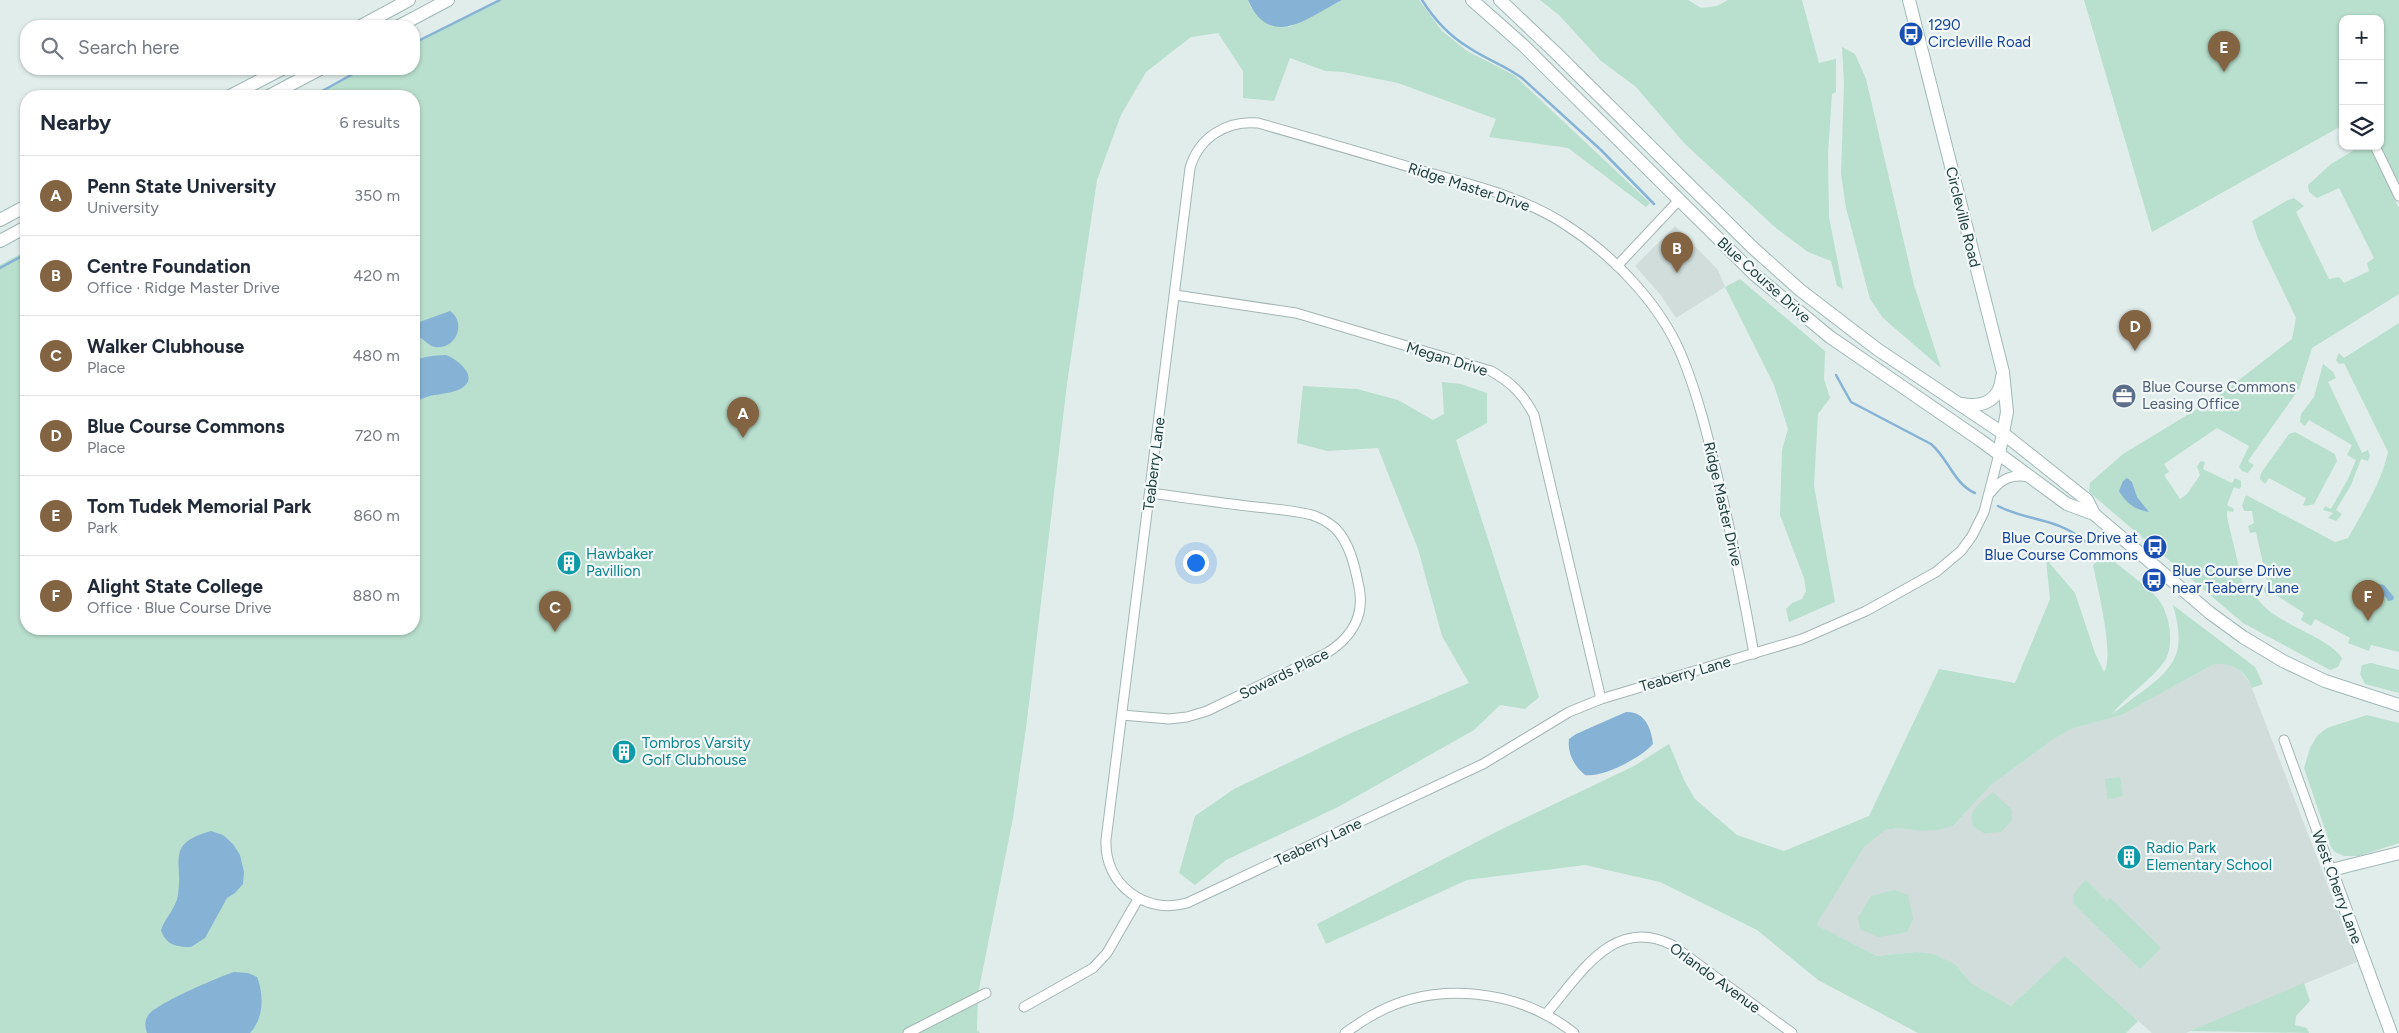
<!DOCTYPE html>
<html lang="en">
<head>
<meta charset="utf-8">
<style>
	body { margin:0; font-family:Figtree,sans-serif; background:#f2f2f3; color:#1f2937 }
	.controls { position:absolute; right:15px; top:15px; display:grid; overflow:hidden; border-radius:10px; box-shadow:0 1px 4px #0004 }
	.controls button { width:45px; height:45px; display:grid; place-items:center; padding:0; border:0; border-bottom:1px solid #e0e1e3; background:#fff; color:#1f2937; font:25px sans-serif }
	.you { position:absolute; left:1195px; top:562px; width:18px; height:18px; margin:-12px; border:4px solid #fff; border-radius:50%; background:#1a73e8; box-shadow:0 0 0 8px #1a73e833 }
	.badge { display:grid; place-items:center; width:32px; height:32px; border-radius:50%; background:#826443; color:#fff; font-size:16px; font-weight:700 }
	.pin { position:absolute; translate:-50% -41px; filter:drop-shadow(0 1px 2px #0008) }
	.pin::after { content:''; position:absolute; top:26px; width:18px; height:15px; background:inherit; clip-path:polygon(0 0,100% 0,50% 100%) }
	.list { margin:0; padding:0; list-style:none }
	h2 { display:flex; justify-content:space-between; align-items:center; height:65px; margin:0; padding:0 20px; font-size:21px }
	h2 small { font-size:16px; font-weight:400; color:#747a83 }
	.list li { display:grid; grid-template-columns:32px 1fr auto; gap:15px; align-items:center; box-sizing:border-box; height:80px; padding:0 20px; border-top:1px solid #e0e1e3 }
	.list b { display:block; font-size:19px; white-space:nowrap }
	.list p { margin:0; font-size:16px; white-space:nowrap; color:#747a83 }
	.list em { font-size:16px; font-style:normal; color:#747a83 }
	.icon { flex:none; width:28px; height:28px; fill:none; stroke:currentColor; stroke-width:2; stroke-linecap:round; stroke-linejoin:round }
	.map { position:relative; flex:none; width:2399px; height:1033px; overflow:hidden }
	.search { position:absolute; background:#fff; box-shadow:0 1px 4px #0004; left:20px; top:20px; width:400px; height:55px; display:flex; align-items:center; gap:12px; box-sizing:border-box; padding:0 18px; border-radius:20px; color:#747a83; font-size:19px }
	.panel { position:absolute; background:#fff; box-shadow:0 1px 4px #0004; left:20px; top:90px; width:400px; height:545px; border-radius:20px }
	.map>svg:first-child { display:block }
</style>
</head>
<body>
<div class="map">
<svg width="2399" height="1033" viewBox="0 0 2399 1033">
	<rect width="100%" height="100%" fill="#e1edeb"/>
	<g fill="#d0dddb">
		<polygon points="1675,226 1718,270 1725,287 1676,318 1660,294 1635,266"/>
		<polygon points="2221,663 2231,665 2240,671 2250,683 2357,962 2186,1033 2152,1033 2065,957 2011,1006 1971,983 1955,964 1916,952 1877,956 1815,925 1864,847 1874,837 1885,830 1898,828 1920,831 1953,826 1991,785 2055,738 2074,728 2122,715 2212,665"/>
	</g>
	<g fill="#b9dfce">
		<polygon points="500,0 1248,0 1251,8 1289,27 1342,0 1419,0 1442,31 1467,51 1514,75 1650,203 1646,207 1568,148 1489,137 1496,119 1398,83 1343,72 1325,71 1290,58 1274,101 1243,98 1243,71 1218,33 1191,37 1146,72 1121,115 1097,180 1067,384 1026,728 1013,818 978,994 977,1030 980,1033 0,1033 0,265 24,252 26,253 26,629 414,629 414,96 313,96 362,69 414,69 414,43"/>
		<polygon points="1540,0 1688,0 1701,8 1717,6 1728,0 1802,0 1819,63 1836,59 1836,92 1832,94 1828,154 1829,217 1843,289 1837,286 1831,261 1808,252 1777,229 1685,144 1636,87 1601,61 1559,15"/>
		<polygon points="2084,0 2399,0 2399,196 2375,146 2380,146 2380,19 2343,19 2343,125 2152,232"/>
		<polygon points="1842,47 1855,54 1866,79 1914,285 1941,368 1883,318 1870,299 1846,208 1841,174 1844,84"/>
		<path d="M2361 146 2371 150 2399 208V294L2312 348 2299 389 2248 461 2254 465 2248 473 2242 471 2239 467 2249 446 2217 428 2164 464 2169 472 2164 475 2180 499 2187 494 2200 475 2197 466 2201 461 2205 462 2203 469 2232 483 2235 478 2241 481V487L2239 489 2234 487 2227 505 2234 509 2233 512 2227 511V517L2245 593 2253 591C2266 623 2325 633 2342 658L2338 667 2330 670 2243 623 2089 492 2090 483 2123 454 2217 397 2292 339 2296 318 2258 239 2252 221 2286 201 2294 198 2304 206 2296 212 2329 279 2339 277 2344 283 2369 271 2367 263 2374 258 2339 188 2317 198 2309 192 2308 185 2331 164Z"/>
		<polygon points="1740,279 1825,351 1824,379 1830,398 1818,414 1814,486 1835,602 1789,622 1786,609 1792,603 1802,599 1806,591 1804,578 1780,515 1782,450 1788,429 1774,385 1725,287"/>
		<path d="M2399 323V652L2371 645 2369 651 2348 643 2350 638 2315 619 2311 626 2301 620 2304 613 2271 592 2267 597 2263 588 2268 586 2256 532 2250 533 2248 526 2254 523 2252 511H2244L2242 505 2246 495 2335 542 2348 538C2364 510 2381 483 2388 452L2344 363 2339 364 2336 360 2339 353 2344 358Z"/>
		<polygon points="2323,364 2333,372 2336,378 2328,382 2362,453 2368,450 2370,456 2368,461 2361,459 2351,485 2336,510 2342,514 2336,521 2328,518 2333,513 2323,510 2325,506 2331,509 2348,479 2356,460 2347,455 2352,445 2309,420 2305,426 2300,422 2301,414 2314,397"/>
		<polygon points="1442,382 1461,384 1487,393 1487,423 1456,440 1539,697 1525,709 1500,705 1474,730 1338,807 1226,860 1195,885 1179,873 1195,816 1234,789 1351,733 1469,683 1442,636 1418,549 1378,448 1327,451 1297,443 1303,386 1357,389 1398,400 1433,420 1444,414"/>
		<polygon points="2295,432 2335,454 2337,461 2314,504 2306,506 2303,505 2306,498 2269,478 2265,484 2260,479 2261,473 2289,434"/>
		<path d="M2106 555C2119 566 2150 588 2159 600 2170 615 2175 646 2164 662 2149 682 2127 695 2112 714 2122 707 2133 698 2143 691 2179 664 2185 649 2173 605L2255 667 2263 684 2252 688C2246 671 2230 661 2212 665L2122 715 2074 728 2055 738 1991 785 1953 826 1937 830 1920 831 1898 828 1885 830 1864 847 1816 925 1877 956 1916 952 1933 954 1955 964 1971 983 2011 1006 2065 956 2138 1021 2126 1033H1918L1818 980 1757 930 1660 882 1585 865 1467 880 1326 944 1317 924 1500 830 1634 766 1669 744 1684 780 1695 799 1737 835 1784 851 1869 816 1939 669 2015 683 2050 599 2046 559 2075 593 2095 653 2104 672C2115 656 2097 586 2093 565Z"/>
		<polygon points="2371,663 2399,670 2399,693 2365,684 2360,674 2362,665"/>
		<polygon points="2367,715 2399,723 2399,843 2359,856 2344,856 2335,852 2331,847 2304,768 2310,748 2317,736 2327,728"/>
		<polygon points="2120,777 2123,796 2108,799 2105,779"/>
		<path d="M1993 792 2012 810V820L2001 832 1984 833 1974 827C1966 810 1982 802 1993 792Z"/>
		<path d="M2086 880 2107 901 2110 898 2161 948 2140 969 2074 904C2072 892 2078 888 2086 880Z"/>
		<polygon points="1894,890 1908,895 1913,919 1907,932 1879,937 1860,929 1858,918 1871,896"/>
		<polygon points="2304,983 2310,1001 2296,1016 2295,1025 2307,1028 2309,1033 2190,1031"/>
	</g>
	<g fill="#86b3d5">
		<path d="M1248 0H1342C1309 17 1270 51 1248 0Z"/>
		<path d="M450 311C467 323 456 350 435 347 429 346 425 340 419 337L414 339V324Z"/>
		<path d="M446 355C457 359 480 377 462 388 453 394 432 394 424 398 420 399 417 402 414 403V363C421 355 436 356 446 355Z"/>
		<path d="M2127 478 2132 482 2137 497 2149 512C2134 509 2127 504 2119 491L2123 481Z"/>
		<path d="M2375 583 2384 585 2394 597 2393 600 2388 601C2382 588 2375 592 2364 592V586Z"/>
		<path d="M1626 712C1644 711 1651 727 1653 744 1642 757 1603 778 1585 775 1574 766 1567 753 1569 739L1576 734Z"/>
		<path d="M211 831 223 835 233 844 240 855 244 872 243 884 235 893 227 898 205 938 191 947C176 947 166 945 161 930 165 918 176 908 178 895 184 861 164 844 211 831Z"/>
		<path d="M234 972 248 973 257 977C264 995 264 1018 250 1033H147C145 1026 144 1021 149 1014 158 1003 218 977 234 972Z"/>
	</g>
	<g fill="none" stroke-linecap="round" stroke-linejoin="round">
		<g stroke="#86b3d5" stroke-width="2.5">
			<path d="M1422 0C1434 19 1448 35 1468 47 1485 59 1505 65 1522 78L1601 150 1654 204"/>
			<polyline points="414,43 500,0"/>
			<polyline points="313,96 362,69"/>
			<polyline points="0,268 26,254"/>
			<path d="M1836 375 1851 402 1931 444C1948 458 1954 484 1975 493"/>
			<path d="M1998 506C2029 522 2057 517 2086 542"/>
		</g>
		<defs>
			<g id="street">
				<polyline points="2375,146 2399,196"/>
				<polyline points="1617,266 1679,200"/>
				<path d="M1175 295 1296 313 1491 371C1512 383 1523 394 1534 415L1601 699"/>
				<path d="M1991 492C2002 478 2012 474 2029 477"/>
				<path d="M1754 654C1744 598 1733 542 1720 487 1709 442 1699 397 1681 354 1659 303 1613 255 1566 225 1525 198 1474 185 1426 172 1370 155 1314 139 1258 123 1227 120 1199 137 1190 168L1106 840C1104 885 1146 915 1187 903L1483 764 1569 712 1601 699 1802 639 1866 611 1936 572 1961 551 1972 536 1984 512 1999 454"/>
				<path d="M1122 715 1169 719 1187 717 1207 711 1327 653C1351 638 1365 616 1359 587 1355 567 1350 543 1335 528 1328 522 1321 518 1312 515 1294 510 1274 509 1256 507 1221 503 1186 498 1151 493"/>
				<polyline points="2284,740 2331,870"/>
				<polyline points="1024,1007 1093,968 1107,953 1138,899"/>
				<path d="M1546 1014C1580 975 1613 915 1672 945L1792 1033"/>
				<polyline points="908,1033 986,993"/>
				<path d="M1345 1033C1354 1027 1362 1021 1371 1016 1434 979 1518 989 1574 1033"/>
			</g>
			<g id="secondary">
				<polyline points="1472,0 1523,45 1755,275 1830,337 1980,440 2067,504 2094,514 2210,613 2243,637 2283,661 2325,681 2399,705"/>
				<polyline points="1500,0 1556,53 1752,247 1800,290 1877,349 2004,434 2087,500 2094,514"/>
				<polyline points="1909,0 2003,372 2007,412 1999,454"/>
				<polyline points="361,26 409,0"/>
				<polyline points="399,26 448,0"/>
				<polyline points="230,96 282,69"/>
				<polyline points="269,96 320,69"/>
				<polyline points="0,220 26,206"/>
				<polyline points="0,241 26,227"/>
				<path d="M1962 404C1983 408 2000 400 2002 377"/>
				<polyline points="2391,1033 2331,870 2399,853"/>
			</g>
		</defs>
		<use href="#street" stroke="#a3b5b4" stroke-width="11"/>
		<use href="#secondary" stroke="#9fb9b7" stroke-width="14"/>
		<use href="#street" stroke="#fff" stroke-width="9"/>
		<use href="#secondary" stroke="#fff" stroke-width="12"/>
	</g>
	<defs>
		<symbol id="bus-disc" viewBox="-11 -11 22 22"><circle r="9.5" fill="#1a4fb4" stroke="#f2f9f8"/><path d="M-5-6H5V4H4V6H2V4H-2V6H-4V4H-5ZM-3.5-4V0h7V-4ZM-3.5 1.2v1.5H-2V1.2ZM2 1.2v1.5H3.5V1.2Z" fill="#fff"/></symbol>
		<symbol id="office-disc" viewBox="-11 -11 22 22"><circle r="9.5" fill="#5c6f8a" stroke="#f2f9f8"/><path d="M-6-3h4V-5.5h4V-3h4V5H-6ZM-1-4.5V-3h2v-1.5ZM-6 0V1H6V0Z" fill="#fff"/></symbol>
		<symbol id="building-disc" viewBox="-11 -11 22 22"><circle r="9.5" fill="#0f9aa8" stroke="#f2f9f8"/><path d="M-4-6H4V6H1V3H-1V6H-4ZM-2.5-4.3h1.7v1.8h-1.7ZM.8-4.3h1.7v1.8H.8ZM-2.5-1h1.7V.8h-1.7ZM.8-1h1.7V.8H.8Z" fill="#fff"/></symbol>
	</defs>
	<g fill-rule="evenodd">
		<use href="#bus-disc" x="1897" y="20" width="28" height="28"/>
		<use href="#office-disc" x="2110" y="382" width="28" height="28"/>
		<use href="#bus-disc" x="2141" y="533" width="28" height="28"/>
		<use href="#building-disc" x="555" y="549" width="28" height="28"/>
		<use href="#bus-disc" x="2140" y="566" width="28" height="28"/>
		<use href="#building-disc" x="610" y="738" width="28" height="28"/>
		<use href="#building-disc" x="2115" y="843" width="28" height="28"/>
	</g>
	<g text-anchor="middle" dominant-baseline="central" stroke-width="4.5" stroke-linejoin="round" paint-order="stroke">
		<g font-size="15" fill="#164399" stroke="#f2f9f8" text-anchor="start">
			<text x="1928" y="25">1290<tspan x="1928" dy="17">Circleville Road</tspan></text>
			<text x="2138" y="538" text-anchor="end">Blue Course Drive at<tspan x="2138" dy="17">Blue Course Commons</tspan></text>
			<text x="2172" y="571">Blue Course Drive<tspan x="2172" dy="17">near Teaberry Lane</tspan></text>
		</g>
		<g font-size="15" fill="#203f3f" stroke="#f2f9f8">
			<text transform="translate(1469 187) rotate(18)">Ridge Master Drive</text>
			<text transform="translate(1963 217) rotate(76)">Circleville Road</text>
			<text transform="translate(1764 280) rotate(42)">Blue Course Drive</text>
			<text transform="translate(1447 359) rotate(17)">Megan Drive</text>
			<text transform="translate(1154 464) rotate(-83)">Teaberry Lane</text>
			<text transform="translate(1723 504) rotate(77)">Ridge Master Drive</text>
			<text transform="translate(1284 674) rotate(-26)">Sowards Place</text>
			<text transform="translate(1685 674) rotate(-16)">Teaberry Lane</text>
			<text transform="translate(1318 842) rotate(-25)">Teaberry Lane</text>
			<text transform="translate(2337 887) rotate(70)">West Cherry Lane</text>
			<text transform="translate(1715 978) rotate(36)">Orlando Avenue</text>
		</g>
		<g font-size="15" fill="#4e5e75" stroke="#f2f9f8" text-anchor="start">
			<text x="2142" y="387">Blue Course Commons<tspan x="2142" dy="17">Leasing Office</tspan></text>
		</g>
		<g font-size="15" fill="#0d838f" stroke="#f2f9f8" text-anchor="start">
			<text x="586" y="554">Hawbaker<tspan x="586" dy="17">Pavillion</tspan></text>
			<text x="642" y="743">Tombros Varsity<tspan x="642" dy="17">Golf Clubhouse</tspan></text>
			<text x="2146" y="848">Radio Park<tspan x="2146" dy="17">Elementary School</tspan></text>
		</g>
	</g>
</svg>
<div class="controls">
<button>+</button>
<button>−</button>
<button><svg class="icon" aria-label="layers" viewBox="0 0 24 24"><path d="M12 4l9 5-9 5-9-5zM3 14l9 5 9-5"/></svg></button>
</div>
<div class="you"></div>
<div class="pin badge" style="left:743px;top:438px">A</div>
<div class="pin badge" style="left:1677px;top:273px">B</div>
<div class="pin badge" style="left:555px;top:632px">C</div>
<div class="pin badge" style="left:2135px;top:351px">D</div>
<div class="pin badge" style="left:2224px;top:72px">E</div>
<div class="pin badge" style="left:2368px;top:621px">F</div>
<div class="search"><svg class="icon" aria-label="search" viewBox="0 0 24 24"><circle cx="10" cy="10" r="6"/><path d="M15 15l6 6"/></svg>Search here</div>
<section class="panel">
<h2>Nearby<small>6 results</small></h2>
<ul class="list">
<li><span class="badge">A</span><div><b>Penn State University</b><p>University</p></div><em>350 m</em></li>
<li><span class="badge">B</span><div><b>Centre Foundation</b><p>Office · Ridge Master Drive</p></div><em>420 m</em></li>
<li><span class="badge">C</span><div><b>Walker Clubhouse</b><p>Place</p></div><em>480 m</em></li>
<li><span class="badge">D</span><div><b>Blue Course Commons</b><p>Place</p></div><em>720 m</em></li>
<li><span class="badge">E</span><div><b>Tom Tudek Memorial Park</b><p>Park</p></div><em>860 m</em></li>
<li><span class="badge">F</span><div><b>Alight State College</b><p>Office · Blue Course Drive</p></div><em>880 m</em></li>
</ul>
</section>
</div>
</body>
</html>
